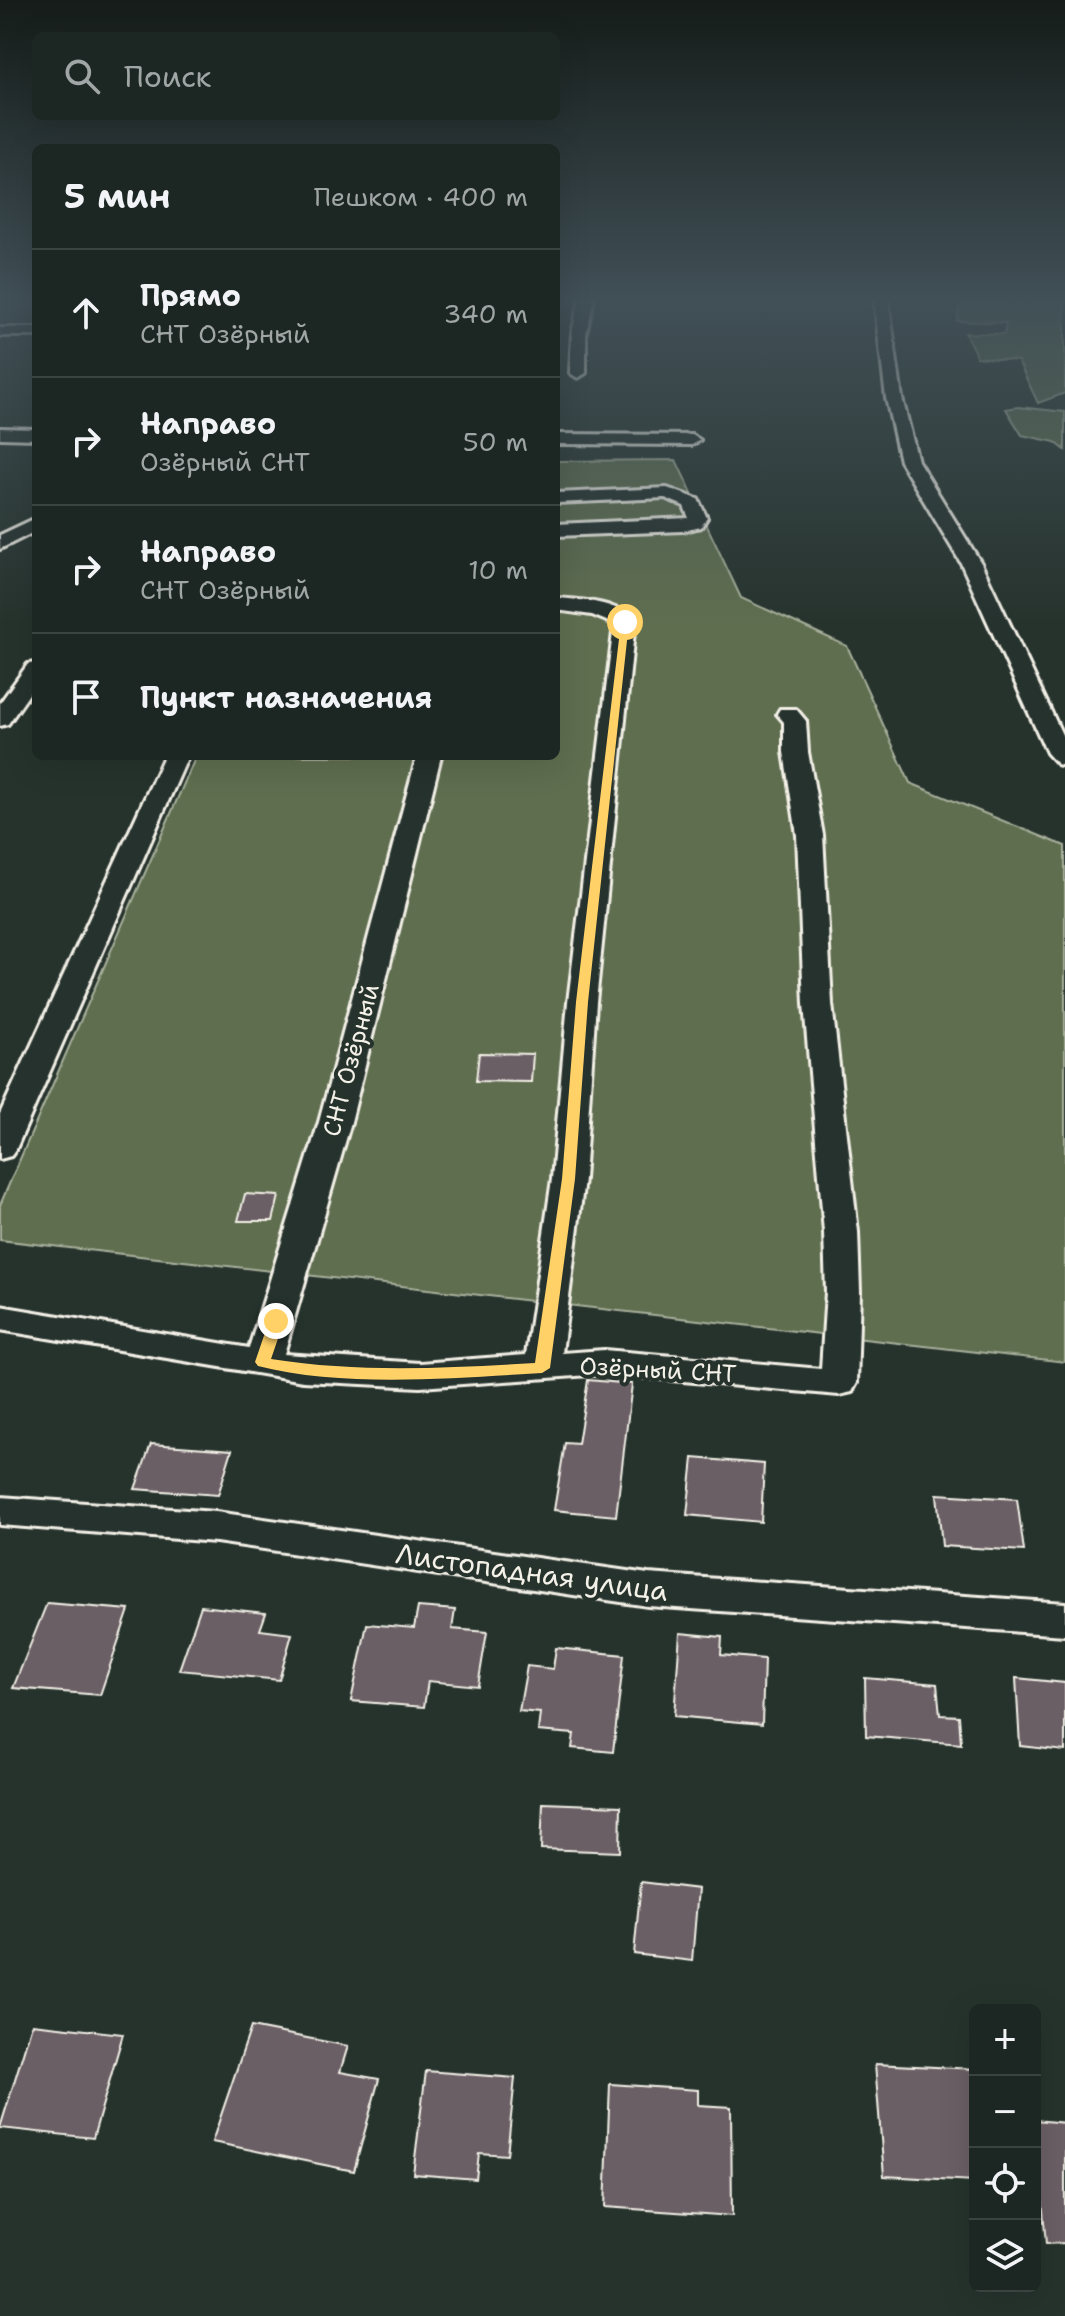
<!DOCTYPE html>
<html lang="ru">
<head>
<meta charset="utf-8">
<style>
	body { margin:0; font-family:"Shantell Sans",sans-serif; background:#252e2a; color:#f1f3f6 }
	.controls { position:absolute; right:24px; bottom:24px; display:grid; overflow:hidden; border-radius:12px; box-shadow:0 8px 32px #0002 }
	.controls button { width:72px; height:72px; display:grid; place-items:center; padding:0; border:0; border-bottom:2px solid #3a4340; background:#1c2622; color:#f1f3f6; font:40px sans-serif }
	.stop { position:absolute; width:24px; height:24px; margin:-18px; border:6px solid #ffd166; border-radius:50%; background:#fff }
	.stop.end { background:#ffd166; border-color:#fff; box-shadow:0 2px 8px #0008 }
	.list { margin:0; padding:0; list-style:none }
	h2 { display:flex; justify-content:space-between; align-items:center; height:104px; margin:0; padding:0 32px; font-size:34px }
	h2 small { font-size:26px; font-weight:400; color:#a0a5a5 }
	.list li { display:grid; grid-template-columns:52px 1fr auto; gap:24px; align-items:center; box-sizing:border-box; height:128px; padding:0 32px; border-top:2px solid #3a4340 }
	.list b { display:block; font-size:30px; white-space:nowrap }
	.list p { margin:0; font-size:26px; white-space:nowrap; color:#a0a5a5 }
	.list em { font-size:26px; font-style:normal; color:#a0a5a5 }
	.icon { flex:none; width:44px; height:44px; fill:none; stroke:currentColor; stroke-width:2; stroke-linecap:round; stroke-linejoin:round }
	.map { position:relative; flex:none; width:1065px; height:2316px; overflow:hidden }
	.search { position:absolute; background:#1c2622; box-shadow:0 8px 32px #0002; left:32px; top:32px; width:528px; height:88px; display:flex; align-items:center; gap:20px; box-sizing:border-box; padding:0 28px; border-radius:12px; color:#a0a5a5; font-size:30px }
	.panel { position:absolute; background:#1c2622; box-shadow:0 8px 32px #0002; left:32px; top:144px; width:528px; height:616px; border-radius:12px }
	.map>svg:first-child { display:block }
</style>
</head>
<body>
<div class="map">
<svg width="1065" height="2316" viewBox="0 0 1065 2316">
	<rect width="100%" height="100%" fill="#26332d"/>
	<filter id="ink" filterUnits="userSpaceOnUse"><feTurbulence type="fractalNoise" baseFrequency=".0125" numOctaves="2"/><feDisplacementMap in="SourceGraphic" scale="16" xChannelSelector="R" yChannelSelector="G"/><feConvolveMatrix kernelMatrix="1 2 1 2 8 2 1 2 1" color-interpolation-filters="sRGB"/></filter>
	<g filter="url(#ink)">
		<g fill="#5e6e50" stroke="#a9b09c" stroke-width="2">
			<polygon points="1005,299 1065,299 1065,393 1038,403 1018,361 977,357 965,333 1004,334 1006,323 957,321 960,301 1006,303"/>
			<polygon points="1018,407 1065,412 1065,450 1055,442 1022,435 1006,409"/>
			<polygon points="676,460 741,598 847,646 910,783 1065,846 1065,1362 0,1240 0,1205 196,756 556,756 556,461"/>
		</g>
		<g fill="#6a5f65" stroke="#f4f1e8" stroke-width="2">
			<polygon points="479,1053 533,1054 531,1082 476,1081"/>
			<polygon points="245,1194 279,1196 273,1221 238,1221"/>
			<polygon points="588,1380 632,1384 616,1516 554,1510 565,1443 578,1444"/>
			<polygon points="151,1444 232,1450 218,1495 135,1489"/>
			<polygon points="693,1458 764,1464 761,1522 687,1515"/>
			<polygon points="937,1494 1017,1499 1024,1551 942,1546"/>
			<polygon points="47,1603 129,1610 100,1695 13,1688"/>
			<polygon points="201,1606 266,1613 260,1630 292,1634 279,1680 179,1670"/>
			<polygon points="418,1607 455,1610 452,1629 487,1632 478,1686 428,1681 424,1707 351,1701 367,1624 414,1628"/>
			<polygon points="680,1633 722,1637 721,1655 764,1659 762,1724 674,1716"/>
			<polygon points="556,1648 624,1655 613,1752 572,1748 574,1734 538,1731 540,1713 519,1711 527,1666 553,1669"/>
			<polygon points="865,1678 937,1684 940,1715 959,1716 961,1744 866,1736"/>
			<polygon points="1016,1678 1065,1683 1065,1751 1020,1746"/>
			<polygon points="543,1803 621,1806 620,1852 541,1849"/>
			<polygon points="641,1882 698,1889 692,1961 634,1954"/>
			<polygon points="32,2024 123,2034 93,2138 0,2128"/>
			<polygon points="251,2027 348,2046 340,2072 379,2079 354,2171 212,2142"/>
			<polygon points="875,2064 975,2069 975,2181 884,2176"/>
			<polygon points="426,2071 515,2078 507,2155 479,2153 476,2179 413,2174"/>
			<polygon points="610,2084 698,2090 698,2105 731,2107 732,2216 605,2207"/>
			<polygon points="1035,2120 1065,2123 1065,2243 1046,2244"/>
		</g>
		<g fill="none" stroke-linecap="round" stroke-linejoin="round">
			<defs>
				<g id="street">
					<polygon points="580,299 594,299 586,333 586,373 578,378 570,373 572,333"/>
					<polygon points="874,299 888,299 902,398 918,461 981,563 1065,741 1065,766 1057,764 1047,753 961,563 900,461 886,398"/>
					<rect x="0" y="328" width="36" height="8"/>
					<polygon points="0,428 36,429 36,439 0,438"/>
					<polygon points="556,434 692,435 700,440 692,445 556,444"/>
					<polygon points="667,488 698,499 707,518 701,527 683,531 556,536 556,524 689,518 684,506 665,498 556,503 556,493"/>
					<polygon points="36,518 36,531 0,549 0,535"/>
					<path d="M556 598C581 600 618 601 635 622L596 1002 584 1179 562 1353 604 1350 821 1369 826 1292 824 1232 804 1004 797 835 784 752V722L777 714 780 709H796L806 721 808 752 823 835 832 1004 858 1232 860 1292 857 1383 852 1392 839 1395 604 1374 420 1387 303 1381 0 1330V1306L249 1348 319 1122 417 756H441L351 1122 284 1354 420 1363 526 1355 552 1179 568 1002 614 624 592 615 556 610Z"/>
					<polygon points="36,663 36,684 8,724 0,726 0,703 28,664"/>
					<polygon points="164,756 188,756 16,1149 11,1156 0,1159 0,1114"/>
					<polygon points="0,1497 216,1512 648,1574 1065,1603 1065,1635 648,1606 216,1542 0,1525"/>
				</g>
			</defs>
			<use href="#street" stroke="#f4f1e8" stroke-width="6"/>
			<use href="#street" fill="#26332d" fill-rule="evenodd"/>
		</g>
	</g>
	<linearGradient id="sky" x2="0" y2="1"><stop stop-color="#151c19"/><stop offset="0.48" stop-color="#415057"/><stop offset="1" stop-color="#415057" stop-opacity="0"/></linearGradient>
	<rect width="1065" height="623" fill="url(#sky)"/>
	<path fill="#ffd166" d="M625 620 629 622 588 1002 575 1179 550 1368 542 1373C455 1378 343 1388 258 1366L255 1362 269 1321 276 1317 284 1321 271 1359C359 1373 447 1368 535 1363L562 1179 576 1002 621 622Z"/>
	<g text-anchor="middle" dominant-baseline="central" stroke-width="8" stroke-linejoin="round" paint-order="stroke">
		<g font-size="24" fill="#f4f1e8" stroke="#26332d">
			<text transform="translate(351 1060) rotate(-75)">СНТ Озёрный</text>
			<text transform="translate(658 1370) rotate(3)">Озёрный СНТ</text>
		</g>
		<g font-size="28" fill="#f4f1e8" stroke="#26332d">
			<text transform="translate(532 1572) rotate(8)">Листопадная улица</text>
		</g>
	</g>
</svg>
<div class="controls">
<button>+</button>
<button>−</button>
<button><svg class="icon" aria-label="locate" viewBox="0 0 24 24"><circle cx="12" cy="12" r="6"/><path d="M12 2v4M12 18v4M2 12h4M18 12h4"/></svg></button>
<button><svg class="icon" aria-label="layers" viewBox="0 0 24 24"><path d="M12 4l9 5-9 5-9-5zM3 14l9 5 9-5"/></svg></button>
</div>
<div class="stop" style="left:625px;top:622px"></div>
<div class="stop end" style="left:276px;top:1321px"></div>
<div class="search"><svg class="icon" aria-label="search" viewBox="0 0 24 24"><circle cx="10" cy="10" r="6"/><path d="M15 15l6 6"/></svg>Поиск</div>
<section class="panel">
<h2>5 мин<small>Пешком · 400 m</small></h2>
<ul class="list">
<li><svg class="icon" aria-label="ahead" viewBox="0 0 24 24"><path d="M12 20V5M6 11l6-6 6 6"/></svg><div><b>Прямо</b><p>СНТ Озёрный</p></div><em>340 m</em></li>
<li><svg class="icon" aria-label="right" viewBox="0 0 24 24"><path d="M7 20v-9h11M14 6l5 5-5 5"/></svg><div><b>Направо</b><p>Озёрный СНТ</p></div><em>50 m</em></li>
<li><svg class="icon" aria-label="right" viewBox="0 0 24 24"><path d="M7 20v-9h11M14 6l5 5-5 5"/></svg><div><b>Направо</b><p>СНТ Озёрный</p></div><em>10 m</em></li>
<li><svg class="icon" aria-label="arrive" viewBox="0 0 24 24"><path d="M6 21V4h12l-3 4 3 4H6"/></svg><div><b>Пункт назначения</b></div></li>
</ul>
</section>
</div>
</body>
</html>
